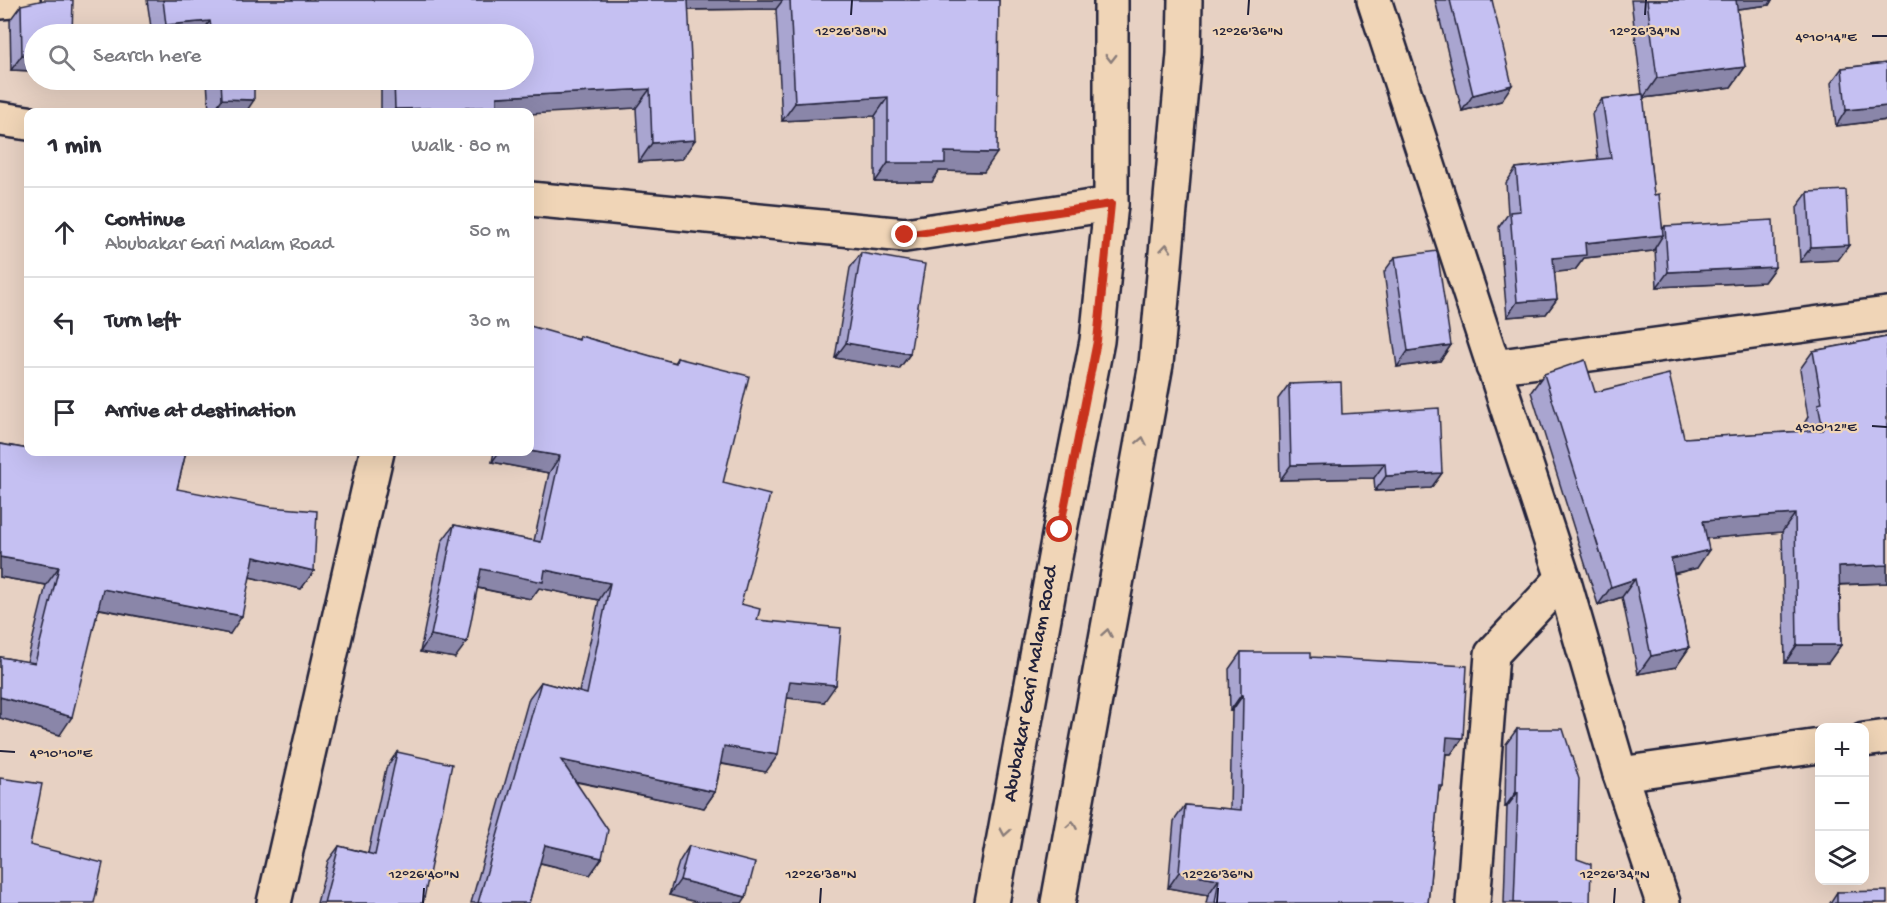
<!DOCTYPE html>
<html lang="en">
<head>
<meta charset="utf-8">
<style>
	body { margin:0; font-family:"Gochi Hand",sans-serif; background:#f7f7f7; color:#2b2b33 }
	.controls { position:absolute; right:18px; bottom:18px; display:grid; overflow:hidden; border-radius:12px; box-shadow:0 6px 24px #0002 }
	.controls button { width:54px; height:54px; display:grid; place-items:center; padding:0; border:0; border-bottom:2px solid #e1e1e2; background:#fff; color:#2b2b33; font:30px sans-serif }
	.stop { position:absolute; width:18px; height:18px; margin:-14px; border:4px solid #c8321e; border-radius:50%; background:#fff }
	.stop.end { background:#c8321e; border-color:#fff; box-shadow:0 2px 6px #0008 }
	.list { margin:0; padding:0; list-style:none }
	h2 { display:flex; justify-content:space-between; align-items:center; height:78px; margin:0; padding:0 24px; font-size:26px }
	h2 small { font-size:20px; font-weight:400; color:#7c7c81 }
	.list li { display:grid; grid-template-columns:39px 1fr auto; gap:18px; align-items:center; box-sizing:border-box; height:90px; padding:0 24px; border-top:2px solid #e1e1e2 }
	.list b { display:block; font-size:22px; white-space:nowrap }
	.list p { margin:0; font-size:20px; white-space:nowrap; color:#7c7c81 }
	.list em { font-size:20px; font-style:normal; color:#7c7c81 }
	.icon { flex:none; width:33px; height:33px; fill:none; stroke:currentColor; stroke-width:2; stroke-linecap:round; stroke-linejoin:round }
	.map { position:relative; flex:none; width:1887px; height:903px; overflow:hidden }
	.search { position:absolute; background:#fff; box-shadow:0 6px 24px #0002; left:24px; top:24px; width:510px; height:66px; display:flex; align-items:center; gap:15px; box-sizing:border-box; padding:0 21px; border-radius:33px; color:#7c7c81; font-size:22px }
	.panel { position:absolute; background:#fff; box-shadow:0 6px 24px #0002; left:24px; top:108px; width:510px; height:348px; border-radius:12px }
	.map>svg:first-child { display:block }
</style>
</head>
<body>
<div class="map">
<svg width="1887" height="903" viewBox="0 0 1887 903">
	<rect width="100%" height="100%" fill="#e7d1c3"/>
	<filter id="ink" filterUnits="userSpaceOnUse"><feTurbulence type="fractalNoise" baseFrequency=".0167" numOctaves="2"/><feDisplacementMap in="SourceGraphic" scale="12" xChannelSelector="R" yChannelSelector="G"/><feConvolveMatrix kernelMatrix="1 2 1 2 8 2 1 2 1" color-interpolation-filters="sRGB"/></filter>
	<g filter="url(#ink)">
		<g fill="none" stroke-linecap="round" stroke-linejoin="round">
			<defs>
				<g id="minor">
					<polyline points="1374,0 1563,578 1620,774 1663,903"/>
					<polyline points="0,2 23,0"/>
					<polyline points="0,119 28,123"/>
					<polyline points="530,199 905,235 1111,204"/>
					<polyline points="1493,367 1887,314"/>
					<polyline points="1864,740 1887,737"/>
					<polyline points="1620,774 1820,746"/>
					<polyline points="274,903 377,452"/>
					<polyline points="1473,903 1492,654 1563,578"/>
				</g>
				<g id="tertiary">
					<polyline points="992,903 1060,530 1097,341 1111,204 1111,0"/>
					<polyline points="1058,903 1156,364 1184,54 1185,0"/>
				</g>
			</defs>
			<use href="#minor" stroke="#22223b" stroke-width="38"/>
			<use href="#tertiary" stroke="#22223b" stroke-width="38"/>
			<use href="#minor" stroke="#f0d5b7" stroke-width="33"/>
			<use href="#tertiary" stroke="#f0d5b7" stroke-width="33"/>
		</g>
		<g fill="#a9a5d0" stroke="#22223b" stroke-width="1.5">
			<polygon points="147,0 999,0 984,172 939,171 932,182 875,182 875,116 782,121 776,9 688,10 682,159 639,162 636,108 530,112 381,112 381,80 524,80 524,34 152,34"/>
			<polygon points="1435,0 1492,0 1501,101 1462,111"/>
			<polygon points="1631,0 1772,0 1769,5 1737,9 1745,67 1731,87 1643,98 1654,195 1663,229 1665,226 1775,267 1764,282 1657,287 1655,248 1653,251 1584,258 1575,270 1554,272 1557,299 1546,314 1507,317 1499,227 1508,214 1506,183 1516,168 1598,160 1592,114 1602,99 1642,94"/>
			<polygon points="21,5 34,34 34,71 11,70 10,20"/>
			<polygon points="1887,63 1887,120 1836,126 1831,83 1842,68"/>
			<polygon points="207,80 254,80 246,112 209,112"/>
			<polygon points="1808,192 1849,245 1838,260 1800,262 1797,207"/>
			<polygon points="861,253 910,354 899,369 835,358 850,268"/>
			<polygon points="1395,257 1451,345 1440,361 1397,367 1384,272"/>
			<polygon points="580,336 674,363 677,358 723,483 741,604 757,620 824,702 787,698 766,772 721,764 715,792 704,808 576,782 602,858 590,875 540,863 529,903 471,903 529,698 541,682 579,692 599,600 539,588 531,599 477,588 455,658 420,652 442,541 454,525 534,541 549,473 492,462 494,452 530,452 578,339"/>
			<polygon points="1887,337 1887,583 1840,585 1841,645 1828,663 1785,663 1782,532 1707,538 1697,568 1674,574 1689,648 1676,667 1638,674 1622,597 1598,605 1531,392 1544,374 1595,392 1684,438 1807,431 1805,422 1808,417 1800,369 1813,351"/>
			<polygon points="1289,384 1342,414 1442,473 1431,488 1375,491 1374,478 1280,480 1278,399"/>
			<polygon points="0,444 45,452 186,452 177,489 314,571 301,589 250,577 230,634 99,609 60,735 0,718 0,657 27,662 46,585 0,577"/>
			<polygon points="1241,652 1311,657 1463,738 1451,754 1446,754 1443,786 1438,793 1428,903 1206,903 1208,895 1168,888 1174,821 1185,805 1230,809 1232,711 1230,711 1229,669"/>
			<polygon points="1517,729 1577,859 1590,903 1504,903 1507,807 1505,807 1506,744"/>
			<polygon points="397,752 423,903 317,903 328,861 339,846 368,853 386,768"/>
			<polygon points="689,846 742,903 669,895 679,862"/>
			<polygon points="1837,892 1887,903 1830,903"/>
		</g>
		<g fill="#8a86a9" stroke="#22223b" stroke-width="1.5">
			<polygon points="681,0 783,0 776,9 674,10"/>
			<polygon points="1729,0 1772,0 1769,5 1721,11"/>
			<polygon points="210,21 201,34 160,34 166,25"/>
			<polygon points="22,55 34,55 34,71 11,70"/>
			<polygon points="1745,67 1731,87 1643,98 1657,78"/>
			<polygon points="1512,85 1501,101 1462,111 1473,95"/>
			<polygon points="650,89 636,108 530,114 530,112 392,112 395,109 497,97"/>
			<polygon points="888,97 875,116 782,121 795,103"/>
			<polygon points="222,99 254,100 246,112 213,112"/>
			<polygon points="1887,106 1887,120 1836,126 1846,110"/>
			<polygon points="695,140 682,159 639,162 652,143"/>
			<polygon points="945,152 997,153 984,172 939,171 932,182 875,182 888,163"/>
			<polygon points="1663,235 1653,251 1584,258 1575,270 1542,274 1553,258 1585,243"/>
			<polygon points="1849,245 1838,260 1800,262 1811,247"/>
			<polygon points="1775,267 1764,282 1657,287 1668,272"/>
			<polygon points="1557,299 1546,314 1507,317 1517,302"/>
			<polygon points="846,343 910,354 899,369 835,358"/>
			<polygon points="1451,345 1440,361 1397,367 1408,351"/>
			<polygon points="530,451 560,456 549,473 492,462 499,452 530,452"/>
			<polygon points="1385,463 1374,478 1280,480 1291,465"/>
			<polygon points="1442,473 1431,488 1375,491 1386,476"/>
			<polygon points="1795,514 1782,532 1690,540 1703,521"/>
			<polygon points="1709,550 1697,568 1658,577 1671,559"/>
			<polygon points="0,557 59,567 46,585 0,577"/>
			<polygon points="254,557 314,571 301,589 241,575"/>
			<polygon points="1887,565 1887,583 1827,585 1839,567"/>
			<polygon points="481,569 545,570 610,583 599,600 539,588 531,599 469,586"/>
			<polygon points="1635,579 1622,597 1598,605 1611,587"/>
			<polygon points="103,589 242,616 230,634 91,607"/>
			<polygon points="431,635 467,642 455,658 420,652"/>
			<polygon points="1797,645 1841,645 1828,663 1785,663"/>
			<polygon points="1689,648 1676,667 1638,674 1651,656"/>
			<polygon points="790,681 836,685 824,702 779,697"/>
			<polygon points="1241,695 1243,695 1232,711 1230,711"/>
			<polygon points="0,697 72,717 60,735 0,718"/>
			<polygon points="1447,737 1463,738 1451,754 1435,753"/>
			<polygon points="724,746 778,755 766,772 713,762"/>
			<polygon points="561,760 715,792 704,808 550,776"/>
			<polygon points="1516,792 1518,792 1507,807 1505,807"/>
			<polygon points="545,845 602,858 590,875 533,861"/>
			<polygon points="1179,872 1219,879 1208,895 1168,888"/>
			<polygon points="680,880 746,897 742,903 700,903 669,895"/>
		</g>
		<g fill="#c5c0f2" stroke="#22223b" stroke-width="1.5">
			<polygon points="44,0 73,0 72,34 34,34 34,55 22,55 21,5"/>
			<polygon points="163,0 688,0 695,140 652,143 650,89 497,97 497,107 395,109 394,80 524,80 524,34 212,34 210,21 166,25"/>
			<polygon points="790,0 999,0 997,153 945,152 945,163 888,163 888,97 795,103"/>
			<polygon points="1450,0 1492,0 1512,85 1473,95"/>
			<polygon points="1647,0 1736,0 1745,67 1657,78"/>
			<polygon points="1887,63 1887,106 1846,110 1842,68"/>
			<polygon points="221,80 254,80 254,100 222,99"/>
			<polygon points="1643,94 1654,195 1659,194 1663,235 1585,243 1586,255 1553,258 1557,299 1517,302 1510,212 1520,211 1516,168 1611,158 1602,99"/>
			<polygon points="1846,190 1849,245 1811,247 1808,192"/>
			<polygon points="1773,220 1775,267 1668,272 1665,226"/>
			<polygon points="1437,251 1451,345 1408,351 1395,257"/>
			<polygon points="861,253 925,264 910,354 846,343"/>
			<polygon points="530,326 579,340 580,336 676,363 677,358 749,376 723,483 770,495 741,604 760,609 757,620 841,628 836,685 790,681 778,755 724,746 715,792 561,760 608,830 602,858 545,845 529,903 478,903 541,682 587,694 610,583 545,570 543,582 481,569 467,642 431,635 454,525 541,542 560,456 530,451"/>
			<polygon points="1887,337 1887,565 1839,567 1841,645 1797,645 1795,514 1703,521 1709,550 1671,559 1689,648 1651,656 1635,579 1611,587 1544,374 1585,360 1595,392 1669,374 1684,438 1823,430 1818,404 1822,403 1813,351"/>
			<polygon points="1341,382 1342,414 1439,408 1442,473 1386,476 1385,463 1291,465 1289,384"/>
			<polygon points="0,444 28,449 28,452 43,452 53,453 53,452 186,452 177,489 271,507 317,511 314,571 254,557 242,616 103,589 72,717 0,697 0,657 35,663 59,567 0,557"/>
			<polygon points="1241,652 1311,652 1311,657 1467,666 1463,738 1447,737 1443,786 1439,786 1428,903 1215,903 1219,879 1179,872 1185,805 1241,810 1243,695 1241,695"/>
			<polygon points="1517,729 1563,729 1579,779 1577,859 1591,864 1590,903 1514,903 1518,792 1516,792"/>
			<polygon points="397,752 452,764 423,903 324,903 339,846 375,855"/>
			<polygon points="0,778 42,784 30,845 103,863 94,903 0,903"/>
			<polygon points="689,846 755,863 746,897 680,880"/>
			<polygon points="1887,891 1887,903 1837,903 1837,892"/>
		</g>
		<defs><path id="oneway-chevron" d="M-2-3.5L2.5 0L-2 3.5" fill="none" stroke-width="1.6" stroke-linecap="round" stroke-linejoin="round" transform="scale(1.5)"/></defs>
		<g stroke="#897c79">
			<use href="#oneway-chevron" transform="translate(1111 58) rotate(90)"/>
			<use href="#oneway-chevron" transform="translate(1166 248) rotate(-85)"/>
			<use href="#oneway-chevron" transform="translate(1142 441) rotate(-79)"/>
			<use href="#oneway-chevron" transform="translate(1107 633) rotate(-80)"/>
			<use href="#oneway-chevron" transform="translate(1072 825) rotate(-80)"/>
			<use href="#oneway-chevron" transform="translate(1005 832) rotate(100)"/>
		</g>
	</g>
	<g fill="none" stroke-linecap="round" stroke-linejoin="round" filter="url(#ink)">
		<polyline stroke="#c8321e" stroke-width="8" points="905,235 1111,204 1097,341 1060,530"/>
	</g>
	<path fill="none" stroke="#22223b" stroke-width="2" d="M851 15 852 0M1248 15 1249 0M1645 15 1646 0M1872 36H1887M1872 426 1887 427M0 751 15 752M423 903 424 888M820 903 821 888M1217 903 1218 888M1614 903 1615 888"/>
	<g text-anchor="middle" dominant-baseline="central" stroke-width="4.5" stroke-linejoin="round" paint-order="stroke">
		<g font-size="21" fill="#22223b" stroke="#f0d5b7">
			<text transform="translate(1032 684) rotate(-80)">Abubakar Gari Malam Road</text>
		</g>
	</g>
	<g font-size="15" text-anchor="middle" fill="#22223b" stroke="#f0d5b7" stroke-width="4.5" stroke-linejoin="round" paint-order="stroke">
		<text x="851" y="35">12°26'38"N</text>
		<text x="1248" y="35">12°26'36"N</text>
		<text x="1645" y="35">12°26'34"N</text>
		<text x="1826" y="41">4°10'14"E</text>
		<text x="1826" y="431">4°10'12"E</text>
		<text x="61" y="757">4°10'10"E</text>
		<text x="424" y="878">12°26'40"N</text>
		<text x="821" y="878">12°26'38"N</text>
		<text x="1218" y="878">12°26'36"N</text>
		<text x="1615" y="878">12°26'34"N</text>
	</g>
</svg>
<div class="controls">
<button>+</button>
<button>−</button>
<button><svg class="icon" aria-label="layers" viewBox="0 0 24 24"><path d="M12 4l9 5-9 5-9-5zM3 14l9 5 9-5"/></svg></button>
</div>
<div class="stop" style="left:1060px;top:530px"></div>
<div class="stop end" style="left:905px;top:235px"></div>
<div class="search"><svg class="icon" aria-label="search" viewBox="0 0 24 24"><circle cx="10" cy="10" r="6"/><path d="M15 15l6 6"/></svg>Search here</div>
<section class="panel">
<h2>1 min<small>Walk · 80 m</small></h2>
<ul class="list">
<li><svg class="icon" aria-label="ahead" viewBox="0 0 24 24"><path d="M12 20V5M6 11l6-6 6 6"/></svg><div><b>Continue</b><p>Abubakar Gari Malam Road</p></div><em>50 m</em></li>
<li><svg class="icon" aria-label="left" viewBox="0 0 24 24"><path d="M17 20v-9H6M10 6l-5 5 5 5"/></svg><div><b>Turn left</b></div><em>30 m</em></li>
<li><svg class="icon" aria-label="arrive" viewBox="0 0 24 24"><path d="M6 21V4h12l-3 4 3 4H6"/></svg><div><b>Arrive at destination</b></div></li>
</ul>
</section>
</div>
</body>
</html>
